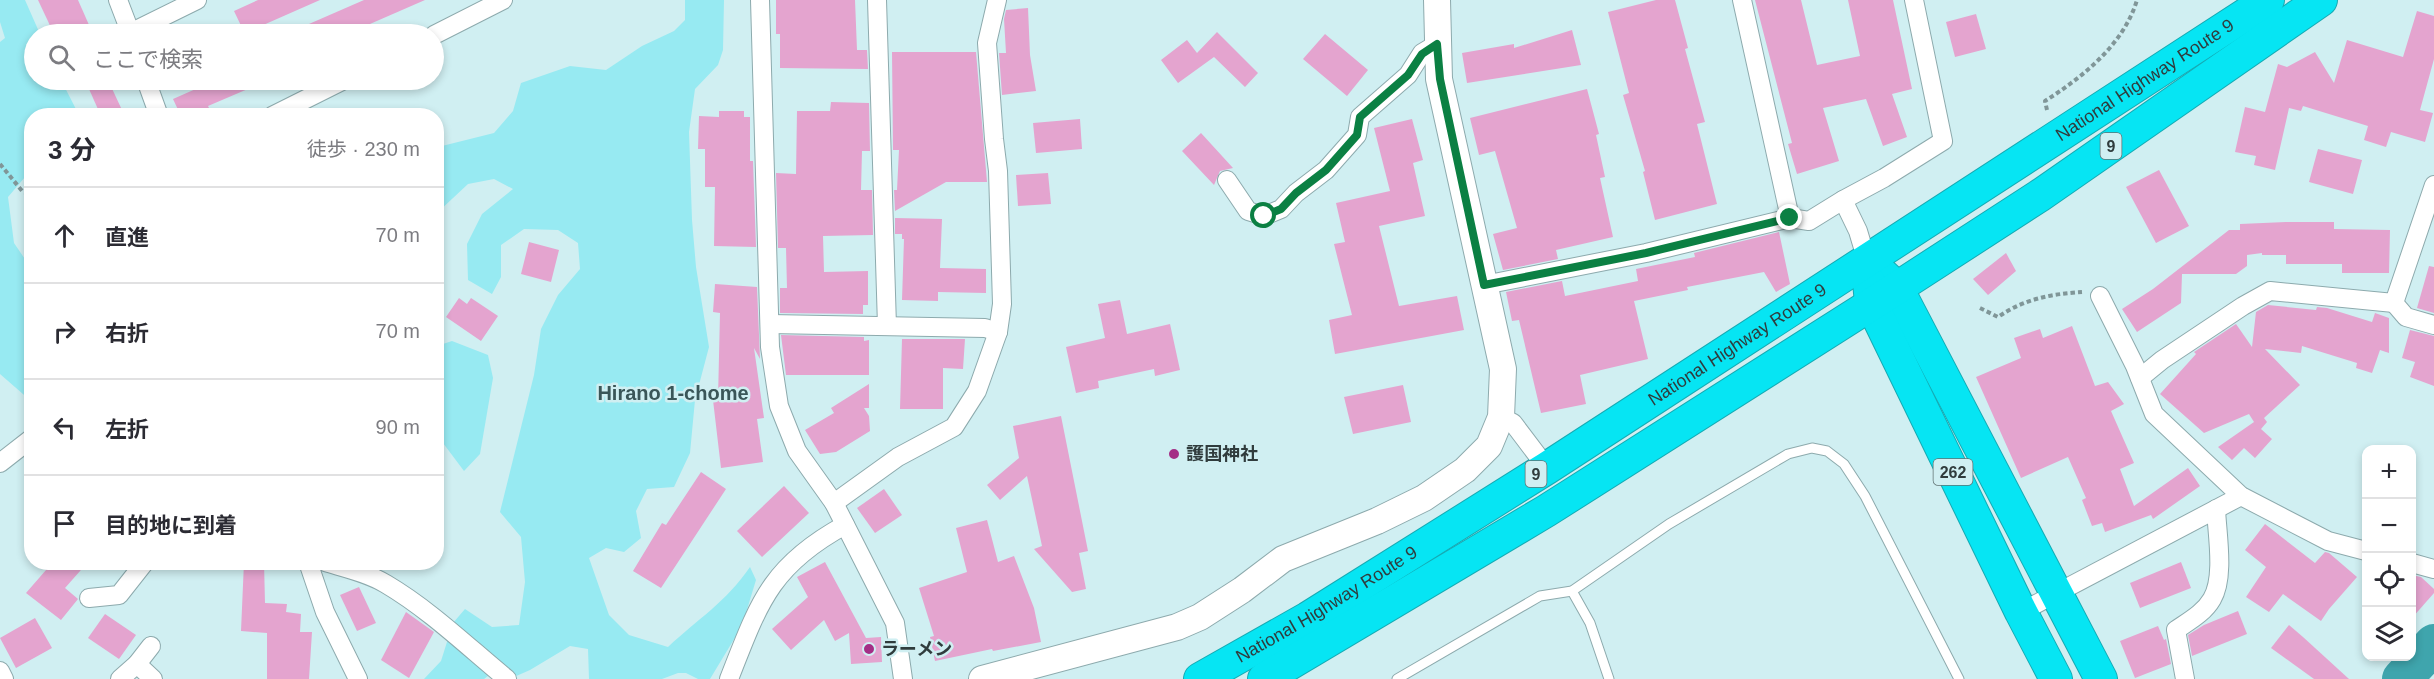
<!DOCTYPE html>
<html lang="ja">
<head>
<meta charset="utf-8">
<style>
	body { margin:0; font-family:Helvetica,"Noto Sans JP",sans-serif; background:#f7f7f7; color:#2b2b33 }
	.controls { position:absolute; right:18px; bottom:18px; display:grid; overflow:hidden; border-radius:12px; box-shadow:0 3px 9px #0003 }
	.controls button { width:54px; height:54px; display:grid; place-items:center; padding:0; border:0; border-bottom:2px solid #e1e1e2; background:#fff; color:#2b2b33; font:30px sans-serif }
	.stop { position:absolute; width:18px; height:18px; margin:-14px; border:4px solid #0b8043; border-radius:50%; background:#fff }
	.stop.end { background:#0b8043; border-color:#fff; box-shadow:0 2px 6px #0008 }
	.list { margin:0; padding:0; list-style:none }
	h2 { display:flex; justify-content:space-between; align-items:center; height:78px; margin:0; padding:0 24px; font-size:26px }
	h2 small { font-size:20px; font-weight:400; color:#7c7c81 }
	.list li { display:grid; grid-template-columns:39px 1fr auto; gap:18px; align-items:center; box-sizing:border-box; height:96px; padding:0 24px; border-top:2px solid #e1e1e2 }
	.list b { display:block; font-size:22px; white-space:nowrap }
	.list em { font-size:20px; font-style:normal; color:#7c7c81 }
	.icon { flex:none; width:33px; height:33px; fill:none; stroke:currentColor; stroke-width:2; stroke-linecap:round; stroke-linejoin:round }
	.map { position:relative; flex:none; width:2434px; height:679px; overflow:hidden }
	.search { position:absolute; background:#fff; box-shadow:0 3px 9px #0003; left:24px; top:24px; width:420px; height:66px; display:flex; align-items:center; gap:15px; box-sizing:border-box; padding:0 21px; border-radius:33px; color:#7c7c81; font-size:22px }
	.panel { position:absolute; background:#fff; box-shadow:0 3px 9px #0003; left:24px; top:108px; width:420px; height:462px; border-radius:24px }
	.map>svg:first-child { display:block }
</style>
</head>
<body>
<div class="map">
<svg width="2434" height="679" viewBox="0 0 2434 679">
	<rect width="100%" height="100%" fill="#d0eff2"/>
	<g fill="#97eaf2">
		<polygon points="0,0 25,0 40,34 34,34 34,80 61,80 79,115 32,116 31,170 8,197 14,243 31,268 31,401 0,374 0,42 5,38 0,22"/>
		<path d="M685 0H724L723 50 718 65 695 89 689 132 692 220 696 267 709 347 695 400 690 453 674 487 647 489 636 511 641 538 624 552 606 548 589 558 609 615 629 635 668 647C698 619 726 602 750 567L756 580 742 626 710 679H698L686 673H678L662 679H589L588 649 570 646 530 670 514 677 497 669 484 679H424L441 661 453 623 465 609 492 627 519 625 525 582 521 537 500 512 534 375 541 329 558 295 580 269 578 243 558 230 524 229 501 245V277L492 294 468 280 467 244 482 214 513 189 494 179 468 184 437 213V150L442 146 494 133 513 111 521 83 570 66 606 70 642 46 674 31 685 20Z"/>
		<polygon points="452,341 488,355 493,378 480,454 464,471 437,435 437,346"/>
	</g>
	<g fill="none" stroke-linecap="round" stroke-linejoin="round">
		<polyline stroke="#3fa5ad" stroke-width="40" points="2402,679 2434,644"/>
	</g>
	<g fill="#e4a4cf">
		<polygon points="38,0 78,0 93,34 54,34"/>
		<polygon points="258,0 320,0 261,26 265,34 245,34 234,11"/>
		<polygon points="364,0 425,0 347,34 286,34"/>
		<polygon points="776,0 855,0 857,50 867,50 868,69 780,68 780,34 776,34"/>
		<polygon points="1656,0 1675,0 1688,48 1685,49 1705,122 1697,124 1717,204 1655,220 1643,172 1645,171 1623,95 1629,93 1608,12"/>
		<polygon points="1755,0 1801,0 1817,65 1860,56 1848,0 1893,0 1912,89 1892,94 1907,137 1883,146 1866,99 1823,108 1839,161 1797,174 1788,144 1792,143"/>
		<polygon points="1028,8 1030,55 1036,91 1002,95 999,53 1006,53 1004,19 1006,10"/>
		<polygon points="2417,11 2434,16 2434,59 2420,110 2433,113 2425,142 2391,132 2386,147 2364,140 2368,126 2303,106 2301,111 2289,108 2275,170 2254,165 2256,156 2235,152 2245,107 2265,112 2278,64 2287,67 2315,52 2334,83 2347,40 2403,57"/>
		<polygon points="1976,14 1986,49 1955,57 1946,22"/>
		<polygon points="1572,30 1581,65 1467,83 1462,53 1514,44 1514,48"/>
		<polygon points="1217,32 1258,73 1245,87 1214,57 1178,83 1161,60 1187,40 1197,53"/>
		<polygon points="1325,34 1368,70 1347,96 1303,59"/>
		<polygon points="892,52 976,52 987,182 946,182 895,211 894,190 897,190 899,150 893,150"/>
		<polygon points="85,80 108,80 122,110 109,116 101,116"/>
		<polygon points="216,80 269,80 208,106 213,116 181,116 173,99"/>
		<polygon points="1587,89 1599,134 1596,135 1605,177 1600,178 1613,237 1556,250 1558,259 1503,270 1493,234 1517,228 1495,151 1479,155 1470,118"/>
		<polygon points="831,102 869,103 870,151 862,151 861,190 872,190 873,235 823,236 824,272 868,271 868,305 863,305 863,314 780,313 780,288 787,288 786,248 778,248 776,173 796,174 797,111 830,111"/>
		<polygon points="719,111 744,111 744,117 750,117 750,161 753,161 756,247 714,246 715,187 705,187 705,149 698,149 699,116 719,117"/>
		<polygon points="1080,119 1082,149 1036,153 1033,123"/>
		<polygon points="1412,119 1423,160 1413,163 1425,216 1379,226 1399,306 1457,296 1464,330 1335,354 1329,320 1352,315 1334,244 1345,242 1336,203 1390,191 1374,128"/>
		<polygon points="1201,133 1233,168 1220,171 1214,185 1182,151"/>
		<polygon points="2318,149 2362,160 2353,194 2309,182"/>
		<polygon points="2159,170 2189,226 2156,243 2126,187"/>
		<polygon points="1048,173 1051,204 1018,206 1016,175"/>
		<polygon points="895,218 942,219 940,268 986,269 986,293 938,292 938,301 902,300 904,239 902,239 902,234 895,234"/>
		<polygon points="2286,222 2334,222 2334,229 2390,230 2389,273 2342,273 2342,264 2286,264 2286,255 2262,255 2262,253 2247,255 2247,266 2236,274 2182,274 2181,303 2137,332 2122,309 2153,289 2229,230 2240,230 2240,224"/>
		<polygon points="1779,232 1790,284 1776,292 1764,272 1687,287 1688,290 1634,301 1648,359 1580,375 1586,404 1541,413 1519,320 1512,321 1506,292 1562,281 1565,296 1638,281 1636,269 1695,257 1694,253"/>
		<polygon points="529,242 559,250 551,282 521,274"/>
		<polygon points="2006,253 2016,271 1988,295 1973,279"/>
		<polygon points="2429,266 2434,267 2434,313 2417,308"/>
		<polygon points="715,284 757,287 760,359 754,348 764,418 757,419 763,462 721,468 713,400 718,399 720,313 713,312"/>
		<polygon points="459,298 467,304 471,298 498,316 481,341 446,317"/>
		<polygon points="1120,300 1127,334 1170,324 1180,370 1155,376 1154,369 1098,381 1099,388 1076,393 1066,347 1105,338 1098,304"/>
		<polygon points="2268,305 2316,310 2317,307 2327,308 2372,322 2375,313 2389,318 2389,353 2380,350 2372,373 2356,368 2357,363 2302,346 2301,353 2265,349 2300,385 2264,418 2267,422 2261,429 2272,439 2255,458 2244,448 2232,460 2218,447 2254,422 2249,414 2204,433 2160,394 2196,354 2194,352 2236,324 2252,347 2256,312"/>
		<polygon points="2072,326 2095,386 2108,382 2124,404 2111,411 2134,463 2120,469 2134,506 2188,468 2200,486 2153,519 2151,515 2105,532 2102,523 2092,526 2082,500 2086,498 2068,457 2021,478 1976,377 2021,358 2014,338 2040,329 2043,338"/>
		<polygon points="2410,330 2434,336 2434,386 2410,377 2415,362 2402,358"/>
		<polygon points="781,335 864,337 864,341 869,340 869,375 786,375"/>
		<polygon points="902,339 965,339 963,369 943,368 943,409 900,409"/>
		<polygon points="869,384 869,408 864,408 869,416 870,431 836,452 820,454 805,430 834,413 831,408"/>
		<polygon points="1403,385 1411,422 1353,434 1344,397"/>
		<polygon points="1061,416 1088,551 1079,553 1086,589 1072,592 1034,549 1042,546 1027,476 1000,500 987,485 1019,458 1013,426"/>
		<polygon points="701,472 726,489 661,588 633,571 662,523 666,525"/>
		<polygon points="784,486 809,513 762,557 737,531"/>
		<polygon points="884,489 902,515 875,533 857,508"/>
		<polygon points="987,520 998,562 1014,556 1034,608 1041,642 993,651 992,649 935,661 930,637 934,636 919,588 967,572 956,528"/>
		<polygon points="2265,524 2315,563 2325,552 2329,553 2357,577 2329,609 2321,621 2283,594 2269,612 2246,597 2266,567 2245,550"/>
		<polygon points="53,562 88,562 65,588 78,599 61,620 26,593"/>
		<polygon points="244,562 264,562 265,603 287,604 286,612 301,614 300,632 312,632 309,679 267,679 267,633 241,631"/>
		<polygon points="825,562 866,638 881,637 882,662 851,664 849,633 835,641 824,620 791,650 772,629 808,597 797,577"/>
		<polygon points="2181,562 2191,588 2140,608 2130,583"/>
		<polygon points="2412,575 2421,577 2434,589 2434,593 2412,618"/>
		<polygon points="359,587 376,623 357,631 340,595"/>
		<polygon points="2238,611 2247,634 2192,656 2188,635 2204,625"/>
		<polygon points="406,612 434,632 409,678 381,660"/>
		<polygon points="105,614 136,635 119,659 88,638"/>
		<polygon points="35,618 52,648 16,668 0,638"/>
		<polygon points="2289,625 2303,637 2349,679 2314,679 2271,648"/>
		<polygon points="2158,626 2164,640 2166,639 2171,664 2135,678 2120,641"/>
	</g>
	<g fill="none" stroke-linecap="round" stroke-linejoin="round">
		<defs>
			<g id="lane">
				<polyline points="1572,591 1590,623 1609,679"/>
				<polyline points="1397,679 1540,596 1572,591 1669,524 1788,454 1812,448 1827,451 1844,464 1865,496 1959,679"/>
			</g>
			<g id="street">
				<polyline points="118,0 131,34"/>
				<polyline points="760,0 770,347 779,406 797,451 834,503 895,623 903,679"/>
				<polyline points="877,0 887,326"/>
				<polyline points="1742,0 1790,218 1809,221 1843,200 1884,178 1943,141 1914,0"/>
				<polyline points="130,33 197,0"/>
				<polyline points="434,35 503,0"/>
				<polyline points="146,80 159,116"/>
				<polyline points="272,116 344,80"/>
				<polyline points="1227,180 1248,211 1264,216 1281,209 1296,193 1326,170 1357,135 1360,117 1408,75 1422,53 1437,44"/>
				<polyline points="1843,200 1858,231 1867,261"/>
				<polyline points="1484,285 1646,253 1790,218"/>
				<polyline points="2100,296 2135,366 2154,414 2241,496 2328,541 2366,551"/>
				<polyline points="2394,303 2406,317 2434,325"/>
				<polyline points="770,324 985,328 998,332"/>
				<polyline points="2140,378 2162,360 2243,306 2270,291 2394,303 2434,185"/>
				<polyline points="1501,417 1513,423 1547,468"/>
				<polyline points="0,463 32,438"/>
				<polyline points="834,503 898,457 954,427 977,391 998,332 1002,304 998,171 994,139 987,43 997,0"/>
				<polyline points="308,562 325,612 358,679"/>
				<path d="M325 562C345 568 368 573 386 584 430 610 468 647 507 679"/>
				<polyline points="2412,563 2434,569"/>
				<polyline points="89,598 119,595 145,562"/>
				<polyline points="2021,612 2241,496"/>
				<polyline points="137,664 151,646"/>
				<polyline points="0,671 4,679"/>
				<polyline points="120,679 137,664 153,679"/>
				<path d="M729 679C759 603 770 566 845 525"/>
				<path d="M2185 679 2176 630C2189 621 2204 613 2212 599 2225 577 2217 534 2216 509"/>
			</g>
			<polyline id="secondary" points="982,679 1177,627 1200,617 1242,590 1283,559 1377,521 1424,498 1465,470 1489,446 1501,417 1503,369 1439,79 1437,0"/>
			<g id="highway">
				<polyline points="1881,273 1897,288 2101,679"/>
				<polyline points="1869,282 1871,303 2021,612 2056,679"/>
				<path id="s1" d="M1200 679 1308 618 1547 468 2268 0"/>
				<polyline points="1264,679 1546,511 1897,288 2039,196 2321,0"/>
			</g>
		</defs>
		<use href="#lane" stroke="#8daaad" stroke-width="11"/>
		<use href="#street" stroke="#8daaad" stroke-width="20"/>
		<use href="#secondary" stroke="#8daaad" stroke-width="28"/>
		<use href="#highway" stroke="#15aab3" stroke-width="34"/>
		<g stroke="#809698" stroke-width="4" stroke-dasharray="4.5 3" stroke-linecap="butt">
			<path d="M2047 110 2045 101C2083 77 2124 44 2137 0"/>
			<polyline points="0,164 23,192 32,194"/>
			<path d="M1980 308 1998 317C2024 299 2051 294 2082 292"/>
		</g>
		<use href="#lane" stroke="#fff" stroke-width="9"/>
		<use href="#street" stroke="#fff" stroke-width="18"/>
		<use href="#secondary" stroke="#fff" stroke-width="26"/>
		<use href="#highway" stroke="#06e5f3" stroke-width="32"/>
	</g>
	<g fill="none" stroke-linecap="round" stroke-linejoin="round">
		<polyline stroke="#0b8043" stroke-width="8" points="1264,216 1281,209 1296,193 1326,170 1357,135 1360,117 1408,75 1422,54 1437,44 1440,79 1484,285 1646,253 1790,218"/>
	</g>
	<g fill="#a42e86" stroke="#d0eff2" stroke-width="2">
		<circle cx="1174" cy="454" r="6"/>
		<circle cx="869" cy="649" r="6"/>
	</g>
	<g text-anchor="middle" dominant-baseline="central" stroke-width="5" stroke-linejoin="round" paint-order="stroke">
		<g fill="#d0eff2" stroke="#607273" stroke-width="1.5">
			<rect x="2100.5" y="133" width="21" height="26" rx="4.5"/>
			<rect x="1933.5" y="459" width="39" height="26" rx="4.5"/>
			<rect x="1525.5" y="461" width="21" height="26" rx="4.5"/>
		</g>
		<g font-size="16" font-weight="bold" fill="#303c3d">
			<text x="2111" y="146">9</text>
			<text x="1953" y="472">262</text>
			<text x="1536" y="474">9</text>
		</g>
		<g font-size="18" fill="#303c3d" stroke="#d0eff2">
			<text stroke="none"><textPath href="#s1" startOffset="1119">National Highway Route 9</textPath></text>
			<text stroke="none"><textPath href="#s1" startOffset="633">National Highway Route 9</textPath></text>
			<text stroke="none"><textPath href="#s1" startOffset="147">National Highway Route 9</textPath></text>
		</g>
		<g font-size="18" font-weight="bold" fill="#303c3d" stroke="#d0eff2" text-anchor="start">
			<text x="1186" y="454">護国神社</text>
			<text x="881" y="649">ラーメン</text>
		</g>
		<g font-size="20" font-weight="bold" fill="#3a5658" stroke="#d0eff2">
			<text x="673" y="393">Hirano 1-chome</text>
		</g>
	</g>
</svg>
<div class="controls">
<button>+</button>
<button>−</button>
<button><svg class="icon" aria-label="locate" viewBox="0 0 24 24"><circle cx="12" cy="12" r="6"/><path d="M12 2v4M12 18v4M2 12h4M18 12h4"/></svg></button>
<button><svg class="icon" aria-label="layers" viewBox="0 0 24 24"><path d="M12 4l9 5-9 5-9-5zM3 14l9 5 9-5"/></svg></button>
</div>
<div class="stop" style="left:1264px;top:216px"></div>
<div class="stop end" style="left:1790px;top:218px"></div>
<div class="search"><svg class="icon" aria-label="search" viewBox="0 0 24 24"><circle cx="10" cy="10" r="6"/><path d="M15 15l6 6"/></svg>ここで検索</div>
<section class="panel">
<h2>3 分<small>徒歩 · 230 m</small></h2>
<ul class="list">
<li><svg class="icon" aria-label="ahead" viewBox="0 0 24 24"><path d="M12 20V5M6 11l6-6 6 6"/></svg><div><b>直進</b></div><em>70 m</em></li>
<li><svg class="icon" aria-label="right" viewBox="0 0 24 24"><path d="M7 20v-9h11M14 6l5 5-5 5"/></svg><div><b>右折</b></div><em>70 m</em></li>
<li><svg class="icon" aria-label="left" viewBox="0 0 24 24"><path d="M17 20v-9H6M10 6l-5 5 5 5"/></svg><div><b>左折</b></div><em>90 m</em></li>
<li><svg class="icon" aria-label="arrive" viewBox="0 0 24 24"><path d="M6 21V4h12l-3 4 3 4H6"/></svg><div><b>目的地に到着</b></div></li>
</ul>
</section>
</div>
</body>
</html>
